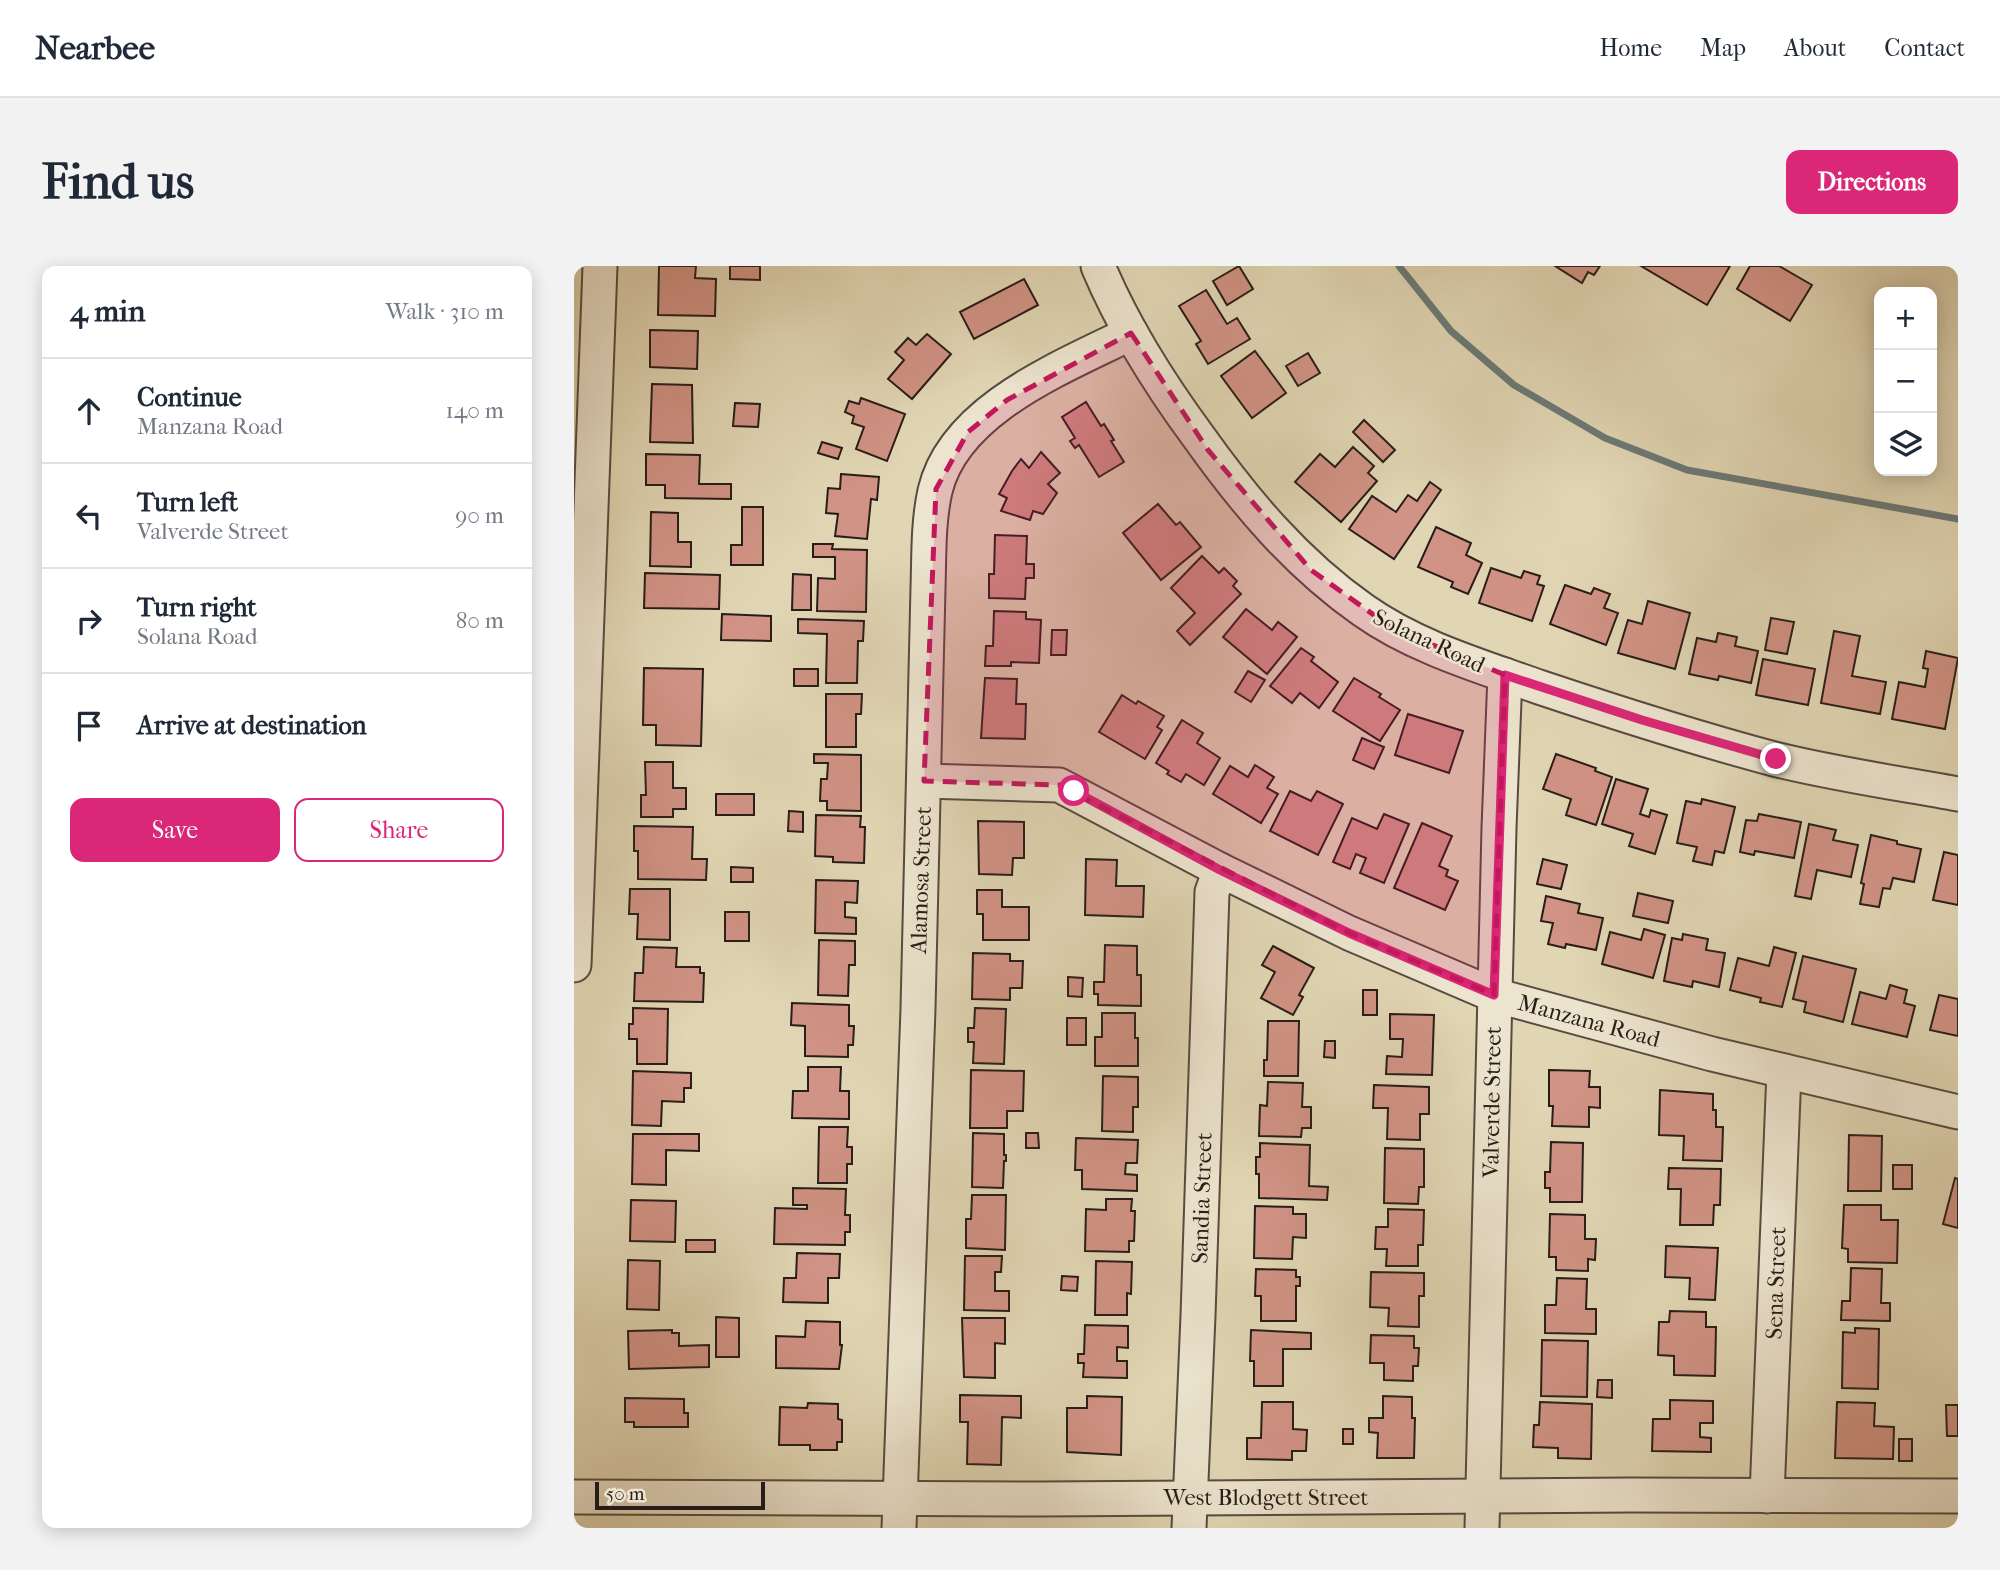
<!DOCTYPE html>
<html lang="en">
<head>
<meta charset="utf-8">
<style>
	body { margin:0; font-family:"IM FELL French Canon",serif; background:#f2f2f3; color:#1f2937 }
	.controls { position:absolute; right:21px; top:21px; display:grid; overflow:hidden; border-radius:14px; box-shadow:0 4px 18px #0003 }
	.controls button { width:63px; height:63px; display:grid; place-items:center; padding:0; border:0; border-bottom:2px solid #e0e1e3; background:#fff; color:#1f2937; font:35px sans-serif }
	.scale { position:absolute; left:21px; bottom:18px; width:170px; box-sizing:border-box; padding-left:7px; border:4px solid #291d19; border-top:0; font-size:19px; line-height:24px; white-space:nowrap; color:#291d19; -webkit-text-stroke:5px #ece4ce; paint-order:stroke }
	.stop { position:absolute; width:21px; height:21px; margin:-16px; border:5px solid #db2777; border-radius:50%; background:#fff }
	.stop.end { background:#db2777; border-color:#fff; box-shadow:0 2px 7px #0008 }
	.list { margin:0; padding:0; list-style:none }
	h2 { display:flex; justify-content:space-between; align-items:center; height:91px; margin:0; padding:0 28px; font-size:30px }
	h2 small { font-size:23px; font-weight:400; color:#747a83 }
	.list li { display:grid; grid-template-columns:46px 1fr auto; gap:21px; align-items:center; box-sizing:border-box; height:105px; padding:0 28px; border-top:2px solid #e0e1e3 }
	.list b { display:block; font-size:26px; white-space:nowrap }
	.list p { margin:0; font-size:23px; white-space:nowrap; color:#747a83 }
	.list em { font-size:23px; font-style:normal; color:#747a83 }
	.actions { display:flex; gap:14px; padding:21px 28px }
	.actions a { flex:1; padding:16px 0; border:2px solid #db2777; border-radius:14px; text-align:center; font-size:24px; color:#db2777 }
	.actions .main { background:#db2777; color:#fff }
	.icon { flex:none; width:38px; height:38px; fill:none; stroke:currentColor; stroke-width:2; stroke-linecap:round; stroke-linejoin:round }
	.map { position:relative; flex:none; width:1384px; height:1262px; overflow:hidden; border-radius:14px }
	header { display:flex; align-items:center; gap:42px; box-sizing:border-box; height:98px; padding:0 35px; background:#fff; border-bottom:2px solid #e0e1e3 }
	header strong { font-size:33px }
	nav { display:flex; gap:38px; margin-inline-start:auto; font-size:24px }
	.intro { display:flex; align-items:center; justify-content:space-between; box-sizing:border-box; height:168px; padding:0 42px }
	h1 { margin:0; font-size:49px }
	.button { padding:18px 32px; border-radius:14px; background:#db2777; color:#fff; font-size:24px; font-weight:700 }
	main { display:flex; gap:42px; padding:0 42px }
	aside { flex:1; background:#fff; border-radius:14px; box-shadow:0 4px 18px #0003 }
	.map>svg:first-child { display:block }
</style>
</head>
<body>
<header>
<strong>Nearbee</strong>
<nav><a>Home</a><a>Map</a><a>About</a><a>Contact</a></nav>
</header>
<div class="intro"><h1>Find us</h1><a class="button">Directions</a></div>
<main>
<aside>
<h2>4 min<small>Walk · 310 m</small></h2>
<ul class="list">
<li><svg class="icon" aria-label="ahead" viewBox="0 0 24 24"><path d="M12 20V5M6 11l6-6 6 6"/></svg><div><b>Continue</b><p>Manzana Road</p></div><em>140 m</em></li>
<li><svg class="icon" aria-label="left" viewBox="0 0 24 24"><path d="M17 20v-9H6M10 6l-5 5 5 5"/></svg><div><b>Turn left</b><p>Valverde Street</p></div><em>90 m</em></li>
<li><svg class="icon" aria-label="right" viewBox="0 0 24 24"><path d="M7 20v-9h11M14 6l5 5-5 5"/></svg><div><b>Turn right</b><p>Solana Road</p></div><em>80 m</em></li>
<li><svg class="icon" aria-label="arrive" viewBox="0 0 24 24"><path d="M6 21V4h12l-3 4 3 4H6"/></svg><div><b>Arrive at destination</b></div></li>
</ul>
<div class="actions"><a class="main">Save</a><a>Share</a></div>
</aside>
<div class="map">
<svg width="1384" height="1262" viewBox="0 0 1384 1262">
	<rect width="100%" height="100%" fill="#e1d6b4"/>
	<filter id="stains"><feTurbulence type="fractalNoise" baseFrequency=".00286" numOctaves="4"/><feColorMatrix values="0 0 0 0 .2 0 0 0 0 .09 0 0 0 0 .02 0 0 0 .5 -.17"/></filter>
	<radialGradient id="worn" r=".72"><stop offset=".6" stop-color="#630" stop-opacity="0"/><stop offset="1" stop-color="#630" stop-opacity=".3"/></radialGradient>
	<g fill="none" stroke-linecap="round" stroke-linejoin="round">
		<polyline stroke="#6b7977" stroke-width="7" points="825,0 877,65 940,119 1031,172 1113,204 1384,253"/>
	</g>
	<g fill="#d19385" stroke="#291d19" stroke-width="2">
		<polygon points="85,0 122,0 121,12 142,13 141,50 84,49"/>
		<polygon points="156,0 186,0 186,14 156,13"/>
		<polygon points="665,0 679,23 653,39 639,15"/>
		<polygon points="981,0 1026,0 1020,9 1014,6 1008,17"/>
		<polygon points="1067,0 1156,0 1133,39"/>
		<polygon points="1176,0 1205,0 1238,19 1216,55 1163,23"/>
		<polygon points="450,13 464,39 400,73 386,46"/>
		<polygon points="632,24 653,58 663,52 676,73 634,98 622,78 627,75 605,40"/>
		<polygon points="76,64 124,65 123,103 76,101"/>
		<polygon points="353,68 377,88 338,133 314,113 330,94 321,86 334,72 342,79"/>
		<polygon points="681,85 712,127 678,152 647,110"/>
		<polygon points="734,87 746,107 724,120 712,100"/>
		<polygon points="78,118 118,119 119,177 76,176"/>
		<polygon points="287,132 331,148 313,195 282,183 290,161 278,157 280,150 271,146 275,135 285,138"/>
		<polygon points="512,136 527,160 530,158 540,174 537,175 550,196 525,211 505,179 501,182 496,175 501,172 488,151"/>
		<polygon points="161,137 186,138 184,161 159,160"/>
		<polygon points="790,154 821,184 809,196 779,166"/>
		<polygon points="248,176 268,182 264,193 244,187"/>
		<polygon points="779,181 800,200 794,207 803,215 767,256 721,216 746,188 761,201"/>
		<polygon points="467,186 486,207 474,218 483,227 469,248 459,245 456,254 427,245 433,232 425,228 438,205 447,193 455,202"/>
		<polygon points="72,188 126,189 125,218 157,218 157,233 91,232 91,219 72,219"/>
		<polygon points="267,208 305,211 303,234 297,233 293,273 261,270 264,248 252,247 254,222 266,223"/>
		<polygon points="856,216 867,224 820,293 775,263 798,230 822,246 834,229 843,235"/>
		<polygon points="584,238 602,259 606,256 627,281 587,314 549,267"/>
		<polygon points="168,241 189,241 189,299 157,299 157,279 168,279"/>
		<polygon points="77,246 104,247 104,276 117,276 117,301 76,300"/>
		<polygon points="862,261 897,277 892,289 908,297 894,328 877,321 879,316 844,301"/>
		<polygon points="421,269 453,270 452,298 460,298 460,312 452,312 451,333 415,332 415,308 420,308"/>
		<polygon points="239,278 259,278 258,283 293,284 292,346 243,345 244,312 261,313 261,291 239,291"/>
		<polygon points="628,290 645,307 650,302 663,315 659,320 667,328 616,379 603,365 621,347 597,322"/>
		<polygon points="917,302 947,312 950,305 966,310 963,318 970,320 958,355 905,337"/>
		<polygon points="71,307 146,309 145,343 70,342"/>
		<polygon points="219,308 237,309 237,344 218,344"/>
		<polygon points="991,319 1017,328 1020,322 1036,328 1030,342 1044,347 1032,379 976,358"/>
		<polygon points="1074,335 1116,347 1101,403 1044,387 1054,354 1068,358"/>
		<polygon points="672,343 698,364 704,356 723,371 693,408 649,371"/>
		<polygon points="420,345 452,346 452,353 467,354 465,397 437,396 437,400 411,400 412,380 419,380"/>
		<polygon points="148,348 197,350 197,375 147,374"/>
		<polygon points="1197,352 1220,356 1213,388 1191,384"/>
		<polygon points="224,353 290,355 289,375 284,375 283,417 252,417 253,368 224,367"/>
		<polygon points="478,364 493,364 492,389 477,389"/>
		<polygon points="1260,365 1286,370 1278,410 1312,416 1306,448 1247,437"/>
		<polygon points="1144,367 1163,371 1161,380 1184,385 1177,417 1145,410 1144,414 1115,408 1123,372 1142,376"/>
		<polygon points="727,382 740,391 737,395 764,416 745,442 726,427 718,437 696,420"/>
		<polygon points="1352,385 1384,392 1371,463 1318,453 1325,416 1351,421 1354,403 1349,402"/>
		<polygon points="1189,393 1241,403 1234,439 1182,429"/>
		<polygon points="70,402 129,403 127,480 82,479 82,459 69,459"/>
		<rect x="220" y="403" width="24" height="17"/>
		<polygon points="674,405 691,414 677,436 661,426"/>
		<polygon points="411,412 443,413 442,438 452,438 451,473 407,472"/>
		<polygon points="780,412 807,428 805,431 826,444 806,475 759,445"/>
		<polygon points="252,428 288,428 287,448 282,448 282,481 252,481"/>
		<polygon points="548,429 562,438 564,435 590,450 583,461 588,464 571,493 525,466"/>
		<polygon points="834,448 889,465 875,507 821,489"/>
		<polygon points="608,454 629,467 623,477 646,492 630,519 612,508 607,516 593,508 595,505 582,497"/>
		<polygon points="788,472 810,481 800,503 779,494"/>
		<polygon points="240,488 287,489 287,545 253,544 253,535 246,535 247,513 253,513 254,497 240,497"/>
		<polygon points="982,488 1022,502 1021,505 1038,511 1022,559 992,549 997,533 969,523"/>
		<polygon points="71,496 99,496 99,522 112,522 112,543 99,543 99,551 67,551 67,529 72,529"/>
		<polygon points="681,499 700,511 693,522 704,528 687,557 639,528 656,500 674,511"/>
		<polygon points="1042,513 1074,523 1066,548 1075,551 1077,544 1093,549 1081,588 1055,580 1059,568 1028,558"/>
		<polygon points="716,525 737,535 743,525 769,538 744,589 696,565"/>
		<rect x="142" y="528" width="38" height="21"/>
		<polygon points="1128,533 1161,541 1150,587 1141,585 1138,599 1119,595 1123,581 1103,577 1112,535 1127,538"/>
		<polygon points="215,545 229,546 229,566 214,565"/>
		<polygon points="810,548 835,558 810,617 786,607 792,592 782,588 776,603 759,596 778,552 803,563"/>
		<polygon points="1185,548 1227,556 1220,592 1181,585 1180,589 1166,586 1172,554 1183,555"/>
		<polygon points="242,549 287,550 286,561 291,561 290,597 259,596 259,591 241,590"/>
		<polygon points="404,555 450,556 450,592 439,592 438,609 405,608"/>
		<polygon points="848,557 878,570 865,600 874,604 872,610 884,615 871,644 820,622"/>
		<polygon points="1235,558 1262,564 1259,574 1284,579 1277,611 1243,604 1237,633 1221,630"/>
		<polygon points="60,560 119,561 118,593 133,593 132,614 64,613 64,585 60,585"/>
		<polygon points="1297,569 1323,575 1323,578 1347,583 1340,616 1319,612 1316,623 1309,622 1305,641 1286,638 1290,618 1287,617"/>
		<polygon points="1370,586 1384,589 1384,639 1359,634"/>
		<polygon points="512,593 543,594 542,620 570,620 569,651 511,649"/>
		<polygon points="969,593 993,599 987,623 963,618"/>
		<polygon points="157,601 179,602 179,616 157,616"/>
		<polygon points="242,614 284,615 283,637 271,636 271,651 282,652 282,668 241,667"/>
		<polygon points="56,623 96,623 96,674 63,673 64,648 55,648"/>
		<polygon points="403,624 428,624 428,641 455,641 455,674 409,674 409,648 403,648"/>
		<polygon points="1064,627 1099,635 1094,657 1059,650"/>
		<polygon points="972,630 1006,638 1004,647 1029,652 1022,684 992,678 991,682 974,678 979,657 967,655"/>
		<rect x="151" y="646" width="24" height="29"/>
		<polygon points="1070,663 1091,669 1079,712 1028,698 1036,666 1067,674"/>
		<polygon points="1109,668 1134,673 1132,684 1151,687 1145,721 1119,715 1118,721 1090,715 1098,672 1108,674"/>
		<polygon points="245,674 281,675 281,699 275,699 274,730 244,729"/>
		<polygon points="531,679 563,680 563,709 567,709 567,740 524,739 524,728 520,728 520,716 530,716"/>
		<polygon points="699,680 740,702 725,729 729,731 719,749 687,732 701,706 688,699"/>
		<polygon points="70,681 103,682 102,701 126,701 126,707 130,707 129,736 60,735 61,707 69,707"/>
		<polygon points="1200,681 1222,687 1208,741 1186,736 1187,732 1156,724 1164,692 1195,700"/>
		<polygon points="399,687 436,688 436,695 449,695 448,722 436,722 436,734 398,733"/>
		<polygon points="1229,690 1282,703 1269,756 1230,746 1232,736 1219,733"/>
		<polygon points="494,711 509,712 508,731 494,730"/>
		<polygon points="1316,719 1333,724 1330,737 1341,740 1333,771 1278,758 1286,726 1312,733"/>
		<rect x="789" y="724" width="14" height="25"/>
		<polygon points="1365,729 1384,733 1384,770 1356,764"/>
		<polygon points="218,737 275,739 275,760 280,760 279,779 274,779 274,791 231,790 231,760 217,759"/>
		<polygon points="59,742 94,743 93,798 63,798 63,773 55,773 55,758 59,758"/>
		<polygon points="401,742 432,743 430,798 399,797 400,776 394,776 394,762 400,762"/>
		<polygon points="528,747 561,747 561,772 564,772 564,800 521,800 521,771 528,771"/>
		<polygon points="816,748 860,749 858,809 812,808 813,790 828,791 829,773 816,773"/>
		<rect x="493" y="752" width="19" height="27"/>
		<polygon points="694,755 725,755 724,810 690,810 690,794 693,794"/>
		<polygon points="751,775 761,775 761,792 750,791"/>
		<polygon points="234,801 267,801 266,825 275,825 275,853 218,852 219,825 234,825"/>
		<polygon points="397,804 450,805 449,845 433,845 433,862 396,862"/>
		<polygon points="975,804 1016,805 1015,821 1026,821 1026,842 1015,841 1015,861 978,860 979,840 975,840"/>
		<polygon points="59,805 117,807 117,822 110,822 110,836 88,835 87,860 58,859"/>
		<polygon points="529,810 564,811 564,841 559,841 559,866 528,865"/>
		<polygon points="694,816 729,817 728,841 737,841 737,862 728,862 727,871 685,870 686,839 693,840"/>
		<polygon points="800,819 855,821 855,848 846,848 846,874 813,873 814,842 799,842"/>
		<polygon points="1086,824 1139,828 1139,844 1142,844 1142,861 1149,861 1148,895 1109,894 1110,870 1085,869"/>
		<polygon points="245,861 274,861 273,881 278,881 278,898 273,898 273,917 244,917"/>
		<polygon points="399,867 430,868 430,889 432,889 432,895 430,895 429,922 398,921"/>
		<polygon points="452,867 464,867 465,882 452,882"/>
		<polygon points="59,868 125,868 125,885 92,884 92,919 58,918"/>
		<polygon points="1275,869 1308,870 1307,925 1274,925"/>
		<polygon points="502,872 564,874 563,897 552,897 551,908 563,909 563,925 508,923 508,904 501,904"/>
		<polygon points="977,876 1009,877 1008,936 976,936 976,922 971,922 971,906 976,906"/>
		<polygon points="686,877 736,879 735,920 754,921 753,934 685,932 685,908 682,908 682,891 686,891"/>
		<polygon points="811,882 850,883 850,921 845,921 844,938 810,937"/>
		<rect x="1319" y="899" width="19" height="24"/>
		<polygon points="1095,902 1147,903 1146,939 1140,939 1139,959 1106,959 1107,923 1094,923"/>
		<polygon points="1381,912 1384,913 1384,962 1369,958"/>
		<polygon points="219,922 272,923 271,949 276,949 276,966 271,966 271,979 200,978 201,942 233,943 233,939 219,939"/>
		<polygon points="398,929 432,929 431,984 392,982 392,953 397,953"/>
		<polygon points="532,933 558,933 557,945 561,945 560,975 555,975 555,986 511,985 512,943 532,944"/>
		<polygon points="57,934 102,935 101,976 56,975"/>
		<polygon points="1270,939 1307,939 1307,954 1324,954 1323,997 1274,996 1274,983 1268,982"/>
		<polygon points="681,940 719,941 719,948 732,948 732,972 719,971 718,993 680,992"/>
		<polygon points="814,943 850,944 849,979 844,979 844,1000 812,1000 813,983 801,983 802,961 814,961"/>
		<polygon points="976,948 1011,949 1011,973 1022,973 1021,994 1014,993 1014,1005 982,1004 982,991 975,991"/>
		<rect x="112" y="974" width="29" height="12"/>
		<polygon points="1092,980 1144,982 1141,1034 1115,1033 1116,1012 1091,1011"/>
		<polygon points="223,987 266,988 265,1012 254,1012 254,1037 209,1036 210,1012 222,1012"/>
		<polygon points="391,990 428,990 427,1006 421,1006 421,1025 435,1025 435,1045 390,1044"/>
		<polygon points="54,994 86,995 85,1044 53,1043"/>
		<polygon points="522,995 558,996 557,1028 553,1027 553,1049 521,1049"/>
		<polygon points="1277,1002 1308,1003 1307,1037 1316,1037 1316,1055 1267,1054 1268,1035 1276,1035"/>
		<polygon points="682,1003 722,1004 722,1011 726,1011 726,1020 722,1020 722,1055 687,1055 687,1030 681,1030"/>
		<polygon points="797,1006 850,1007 850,1030 845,1030 845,1061 814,1060 815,1042 796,1041"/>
		<polygon points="488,1010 504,1011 503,1025 487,1024"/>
		<polygon points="983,1012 1013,1013 1012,1043 1022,1043 1022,1068 971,1067 971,1039 982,1039"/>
		<polygon points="1096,1045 1132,1046 1132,1061 1142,1061 1141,1110 1100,1109 1100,1090 1084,1089 1085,1056 1095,1056"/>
		<polygon points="142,1051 165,1052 165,1091 142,1091"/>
		<polygon points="388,1052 431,1052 431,1078 421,1077 421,1112 390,1111"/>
		<polygon points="232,1055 266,1056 266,1079 268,1079 265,1103 202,1102 202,1070 231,1071"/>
		<polygon points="511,1059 554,1060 554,1082 543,1081 543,1095 553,1095 553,1112 509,1111 510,1097 504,1097 504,1088 510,1088"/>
		<polygon points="1281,1062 1305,1063 1304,1123 1268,1122 1269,1066 1281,1067"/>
		<polygon points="98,1064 98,1067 105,1067 105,1080 135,1079 135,1101 55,1103 54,1065"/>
		<polygon points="677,1064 737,1067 737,1083 709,1083 709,1120 680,1120 680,1095 676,1095"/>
		<polygon points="797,1069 840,1070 840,1082 845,1082 844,1100 839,1100 839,1115 810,1114 810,1097 796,1097"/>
		<polygon points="968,1074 1014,1075 1013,1131 967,1130"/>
		<polygon points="1024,1114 1038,1114 1038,1132 1023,1131"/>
		<polygon points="386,1129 447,1130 447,1152 428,1151 427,1199 393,1198 394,1156 386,1156"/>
		<polygon points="513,1130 548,1131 547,1189 493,1186 493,1142 513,1142"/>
		<polygon points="809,1130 838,1131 838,1152 841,1152 840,1192 803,1192 804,1167 795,1166 795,1152 809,1152"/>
		<polygon points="51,1132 110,1133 110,1147 114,1147 114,1161 60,1161 60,1156 51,1156"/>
		<polygon points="1096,1134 1139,1135 1139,1157 1126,1157 1126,1171 1137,1172 1137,1186 1078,1185 1079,1153 1096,1153"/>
		<polygon points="688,1136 719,1136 719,1163 733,1164 732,1185 718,1185 718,1194 673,1193 673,1172 687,1172"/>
		<polygon points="966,1136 1018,1138 1017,1193 984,1192 984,1182 959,1181 960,1159 965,1159"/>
		<polygon points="1263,1136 1301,1137 1300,1160 1320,1161 1319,1193 1261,1192"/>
		<polygon points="234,1137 264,1138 264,1153 268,1154 268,1176 263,1176 263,1184 236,1184 236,1179 205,1179 206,1141 233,1142"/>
		<polygon points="1372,1139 1384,1139 1384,1170 1373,1170"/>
		<rect x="769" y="1163" width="10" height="15"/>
		<rect x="1325" y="1173" width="13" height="22"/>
	</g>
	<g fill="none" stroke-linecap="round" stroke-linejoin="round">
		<defs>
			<g id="minor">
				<path d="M524 0C550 62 585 117 624 170 671 236 722 297 789 344 841 381 906 400 965 421 1043 447 1121 472 1200 493 1260 508 1323 517 1384 528"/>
				<polyline points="350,515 485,519 646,604 775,667 920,729 1138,788 1384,846"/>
				<polyline points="0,699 26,0"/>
				<polyline points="1193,1230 1210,805"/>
				<polyline points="0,1231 467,1233 1056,1229 1384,1230"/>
				<path d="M325 1262 344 743 354 322C355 290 354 256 361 225 380 143 489 101 557 67"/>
				<polyline points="615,1262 624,1050 638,626 646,604"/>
				<polyline points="908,1262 925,562 931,409"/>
			</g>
		</defs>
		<use href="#minor" stroke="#574b40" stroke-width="37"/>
		<use href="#minor" stroke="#ece4ce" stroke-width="33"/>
	</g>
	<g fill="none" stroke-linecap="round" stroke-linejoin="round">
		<polyline stroke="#db2777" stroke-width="9" points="500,525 646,604 775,667 920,729 931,409 1068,454 1202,493"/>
	</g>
	<path fill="#c2185b" fill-opacity="0.2" stroke="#c2185b" stroke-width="5" stroke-dasharray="14 9" stroke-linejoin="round" d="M557 67 634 184 737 304 818 362 931 409 920 729 775 667 485 519 350 515 362 223 394 166 433 134Z"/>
	<g text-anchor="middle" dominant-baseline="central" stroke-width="5" stroke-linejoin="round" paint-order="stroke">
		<g font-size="23" fill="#291d19" stroke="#ece4ce">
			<text transform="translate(855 375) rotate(25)">Solana Road</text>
			<text transform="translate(347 614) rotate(-88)">Alamosa Street</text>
			<text transform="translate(1015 755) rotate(15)">Manzana Road</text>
			<text transform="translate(918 836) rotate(-89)">Valverde Street</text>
			<text transform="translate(628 932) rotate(-88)">Sandia Street</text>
			<text transform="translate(1202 1017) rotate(-88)">Sena Street</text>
			<text x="692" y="1231">West Blodgett Street</text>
		</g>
	</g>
	<rect width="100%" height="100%" filter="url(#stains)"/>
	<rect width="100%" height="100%" fill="url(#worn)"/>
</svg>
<div class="controls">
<button>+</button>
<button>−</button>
<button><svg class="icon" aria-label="layers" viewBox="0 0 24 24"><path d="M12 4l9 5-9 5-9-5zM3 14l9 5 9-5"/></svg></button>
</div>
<div class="scale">50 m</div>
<div class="stop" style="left:500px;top:525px"></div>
<div class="stop end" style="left:1202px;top:493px"></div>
</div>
</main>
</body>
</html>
